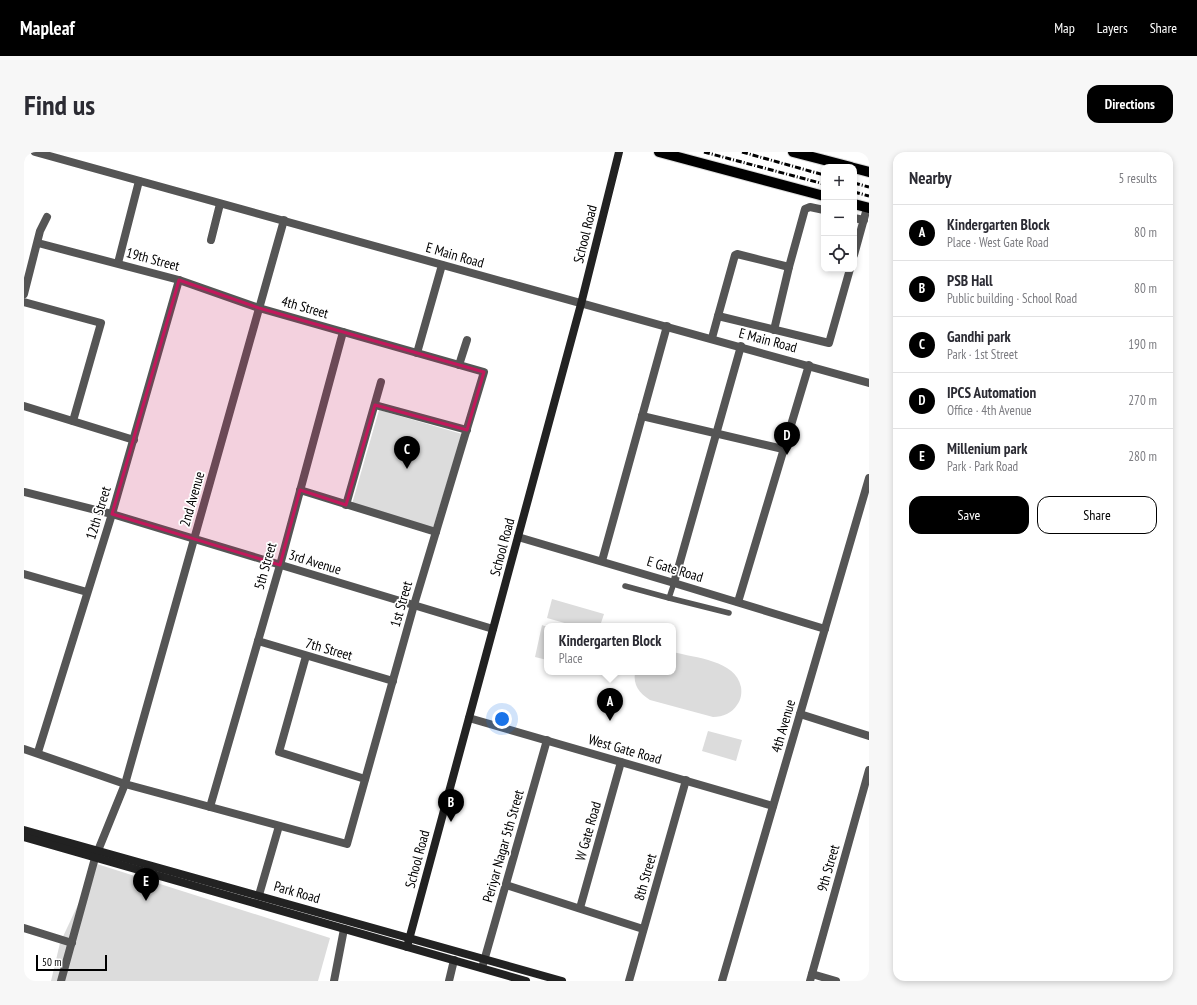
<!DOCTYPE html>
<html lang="en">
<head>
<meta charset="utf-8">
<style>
	body { margin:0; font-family:"PT Sans Narrow",sans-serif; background:#f7f7f7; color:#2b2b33 }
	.controls { position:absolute; right:12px; top:12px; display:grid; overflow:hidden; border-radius:8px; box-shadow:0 2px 6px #0003 }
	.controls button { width:36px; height:36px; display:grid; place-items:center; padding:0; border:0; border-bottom:1px solid #e1e1e2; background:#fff; color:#2b2b33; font:20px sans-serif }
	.scale { position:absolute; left:12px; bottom:10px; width:71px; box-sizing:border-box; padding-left:4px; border:2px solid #000; border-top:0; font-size:11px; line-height:14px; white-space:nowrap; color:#000; -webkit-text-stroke:3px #fff; paint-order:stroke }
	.you { position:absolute; left:478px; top:567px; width:14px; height:14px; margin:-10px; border:3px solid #fff; border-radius:50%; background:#1a73e8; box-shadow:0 0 0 6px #1a73e833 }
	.badge { display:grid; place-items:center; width:26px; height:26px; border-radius:50%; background:#000; color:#fff; font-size:13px; font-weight:700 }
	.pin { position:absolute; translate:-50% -33px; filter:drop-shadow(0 1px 2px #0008) }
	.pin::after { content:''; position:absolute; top:21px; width:14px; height:12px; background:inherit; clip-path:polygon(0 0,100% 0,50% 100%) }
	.popup { position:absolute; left:520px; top:471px; width:132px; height:52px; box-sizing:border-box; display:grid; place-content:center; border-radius:8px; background:#fff; filter:drop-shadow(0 1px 3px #0005); font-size:13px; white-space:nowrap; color:#7c7c81 }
	.popup b { font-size:15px; color:#2b2b33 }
	.popup::after { content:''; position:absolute; left:50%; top:100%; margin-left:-8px; border:8px solid transparent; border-top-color:#fff }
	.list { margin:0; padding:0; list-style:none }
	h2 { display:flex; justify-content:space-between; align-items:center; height:52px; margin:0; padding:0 16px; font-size:17px }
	h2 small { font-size:13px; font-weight:400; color:#7c7c81 }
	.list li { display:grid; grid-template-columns:26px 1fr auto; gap:12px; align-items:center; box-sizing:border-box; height:56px; padding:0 16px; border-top:1px solid #e1e1e2 }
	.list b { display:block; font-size:15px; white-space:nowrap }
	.list p { margin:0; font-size:13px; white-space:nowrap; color:#7c7c81 }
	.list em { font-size:13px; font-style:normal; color:#7c7c81 }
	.actions { display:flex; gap:8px; padding:12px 16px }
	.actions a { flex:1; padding:9px 0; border:1px solid #000; border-radius:12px; text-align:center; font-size:14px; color:#000 }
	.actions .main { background:#000; color:#fff }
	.icon { flex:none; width:22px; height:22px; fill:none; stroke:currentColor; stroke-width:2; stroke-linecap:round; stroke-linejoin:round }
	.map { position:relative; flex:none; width:845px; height:829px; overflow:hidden; border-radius:12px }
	header { display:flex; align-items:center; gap:24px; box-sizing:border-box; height:56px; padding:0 20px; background:#000; color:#fff }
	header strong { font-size:19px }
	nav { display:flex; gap:22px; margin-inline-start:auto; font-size:14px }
	.intro { display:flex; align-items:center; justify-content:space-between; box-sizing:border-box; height:96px; padding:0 24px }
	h1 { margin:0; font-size:28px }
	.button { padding:10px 18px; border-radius:12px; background:#000; color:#fff; font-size:14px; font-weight:700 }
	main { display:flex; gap:24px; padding:0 24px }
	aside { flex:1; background:#fff; border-radius:12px; box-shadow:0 2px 6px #0003 }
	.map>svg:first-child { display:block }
</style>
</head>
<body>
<header>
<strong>Mapleaf</strong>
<nav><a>Map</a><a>Layers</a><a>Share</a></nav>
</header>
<div class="intro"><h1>Find us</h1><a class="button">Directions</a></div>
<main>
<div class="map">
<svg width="845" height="829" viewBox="0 0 845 829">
	<rect width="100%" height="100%" fill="#fff"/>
	<g fill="#dcdcdc">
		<polygon points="355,258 438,282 409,376 328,352"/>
		<polygon points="528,447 580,462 576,474 551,474 523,466"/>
		<polygon points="518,473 523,475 523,508 511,505"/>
		<path d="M649 500C671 506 712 508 717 535 718 541 717 548 713 553 708 561 699 565 689 565L626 548C615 541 609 533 611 520H649Z"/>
		<polygon points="684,579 718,588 712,609 678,599"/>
		<polygon points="73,712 306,786 294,829 27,829 36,791"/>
	</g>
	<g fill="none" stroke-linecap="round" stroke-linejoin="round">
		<defs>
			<g id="primary">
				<polyline points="635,0 800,44"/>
				<polyline points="769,0 827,15"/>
				<polyline points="830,16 845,20"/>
				<polyline points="830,52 845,56"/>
			</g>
		</defs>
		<use href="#primary" stroke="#dbdbdb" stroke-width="12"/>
		<g stroke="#555" stroke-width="5.5">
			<polyline points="601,434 645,446 650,431"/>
			<polyline points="645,446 705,461"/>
		</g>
		<g stroke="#555" stroke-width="8">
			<polyline points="11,0 845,231"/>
			<polyline points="830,66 840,68"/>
			<polyline points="187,88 196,52"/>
			<polyline points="830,103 843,56"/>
			<polyline points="94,111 115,29"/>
			<polyline points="0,142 16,79 23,65"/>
			<polyline points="0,150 77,171 49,269"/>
			<polyline points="694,164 711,103 713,102 765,115 781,57 786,55 800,58"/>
			<polyline points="750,178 765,115"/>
			<polyline points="688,186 694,164 805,191 826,117"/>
			<polyline points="393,201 418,113"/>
			<polyline points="435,213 443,188"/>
			<polyline points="351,253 443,278"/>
			<polyline points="0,254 110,288"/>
			<polyline points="618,264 759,297"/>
			<polyline points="276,338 412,380"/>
			<polyline points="0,340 88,362 469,477"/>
			<polyline points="322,353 357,230"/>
			<polyline points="494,385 650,431 801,477"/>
			<polyline points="578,409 643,174"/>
			<polyline points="0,422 63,440"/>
			<polyline points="650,431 717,194"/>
			<polyline points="714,450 785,213"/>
			<polyline points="234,489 369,529"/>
			<polyline points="282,504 255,600 341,627"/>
			<polyline points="776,562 845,584"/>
			<polyline points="445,566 749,654"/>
			<polyline points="0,597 101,632 323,692 390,453 460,220 235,156 155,128 14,91"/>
			<polyline points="14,600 88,362 155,128"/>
			<polyline points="186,655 256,413 319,180"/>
			<polyline points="482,733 619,777"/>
			<polyline points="235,743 255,674"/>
			<polyline points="556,756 597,610"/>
			<polyline points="0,776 48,791"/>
			<polyline points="458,816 523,588"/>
			<polyline points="788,822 812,829"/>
			<polyline points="37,829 71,706 101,632 260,68"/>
			<polyline points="310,829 320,777"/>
			<polyline points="425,829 430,808"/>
			<polyline points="605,829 662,628"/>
			<polyline points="698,829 845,326"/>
			<polyline points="786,829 845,618"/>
		</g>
		<g stroke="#222" stroke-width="8">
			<polyline points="0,678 538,829"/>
			<polyline points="0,685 502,829"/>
			<polyline points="383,795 557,152 595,0"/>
		</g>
		<use href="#primary" stroke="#000" stroke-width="10"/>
		<g stroke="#000" stroke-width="3" stroke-dasharray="6 2 1 2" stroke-linecap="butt">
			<polyline points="680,0 800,32"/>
			<polyline points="718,0 800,23"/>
			<polyline points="830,31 845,35"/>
			<polyline points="830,40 845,44"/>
		</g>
	</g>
	<path fill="#c2185b" fill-opacity="0.2" stroke="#c2185b" stroke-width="3" stroke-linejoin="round" d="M155 128 235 156 460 220 443 278 351 253 322 353 276 338 256 413 88 362Z"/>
	<g text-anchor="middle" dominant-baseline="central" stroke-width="3.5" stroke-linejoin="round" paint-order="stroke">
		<g font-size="14" fill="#000" stroke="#fff">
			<text transform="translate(561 82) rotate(-76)">School Road</text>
			<text transform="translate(431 103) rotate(16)">E Main Road</text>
			<text transform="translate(129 107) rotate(15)">19th Street</text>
			<text transform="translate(281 155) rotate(16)">4th Street</text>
			<text transform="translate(744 188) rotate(15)">E Main Road</text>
			<text transform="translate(168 347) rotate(-74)">2nd Avenue</text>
			<text transform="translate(74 361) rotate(-73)">12th Street</text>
			<text transform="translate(478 395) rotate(-75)">School Road</text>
			<text transform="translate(291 410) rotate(17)">3rd Avenue</text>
			<text transform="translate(241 414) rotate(-74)">5th Street</text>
			<text transform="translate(651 417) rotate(17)">E Gate Road</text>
			<text transform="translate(377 452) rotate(-74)">1st Street</text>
			<text transform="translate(305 497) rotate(16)">7th Street</text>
			<text transform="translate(759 574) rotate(-74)">4th Avenue</text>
			<text transform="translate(601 597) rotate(16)">West Gate Road</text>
			<text transform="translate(564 679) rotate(-74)">W Gate Road</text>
			<text transform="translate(479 694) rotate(-74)">Periyar Nagar 5th Street</text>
			<text transform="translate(393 707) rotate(-75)">School Road</text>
			<text transform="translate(804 716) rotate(-74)">9th Street</text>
			<text transform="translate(621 725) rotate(-74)">8th Street</text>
			<text transform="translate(273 740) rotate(16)">Park Road</text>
		</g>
	</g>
</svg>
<div class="controls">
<button>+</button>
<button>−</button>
<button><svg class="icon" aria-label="locate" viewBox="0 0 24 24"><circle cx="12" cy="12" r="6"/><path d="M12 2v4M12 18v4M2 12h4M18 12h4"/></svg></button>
</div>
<div class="scale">50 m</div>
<div class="you"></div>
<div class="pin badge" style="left:586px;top:569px">A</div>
<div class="popup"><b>Kindergarten Block</b>Place</div>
<div class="pin badge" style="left:427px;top:670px">B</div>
<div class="pin badge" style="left:383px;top:317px">C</div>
<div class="pin badge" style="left:763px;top:303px">D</div>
<div class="pin badge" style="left:122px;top:749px">E</div>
</div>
<aside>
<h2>Nearby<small>5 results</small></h2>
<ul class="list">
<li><span class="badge">A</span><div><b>Kindergarten Block</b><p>Place · West Gate Road</p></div><em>80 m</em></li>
<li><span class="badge">B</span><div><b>PSB Hall</b><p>Public building · School Road</p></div><em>80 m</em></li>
<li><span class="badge">C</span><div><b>Gandhi park</b><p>Park · 1st Street</p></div><em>190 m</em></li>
<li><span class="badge">D</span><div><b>IPCS Automation</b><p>Office · 4th Avenue</p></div><em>270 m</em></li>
<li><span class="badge">E</span><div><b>Millenium park</b><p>Park · Park Road</p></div><em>280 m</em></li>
</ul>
<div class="actions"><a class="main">Save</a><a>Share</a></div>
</aside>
</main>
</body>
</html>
